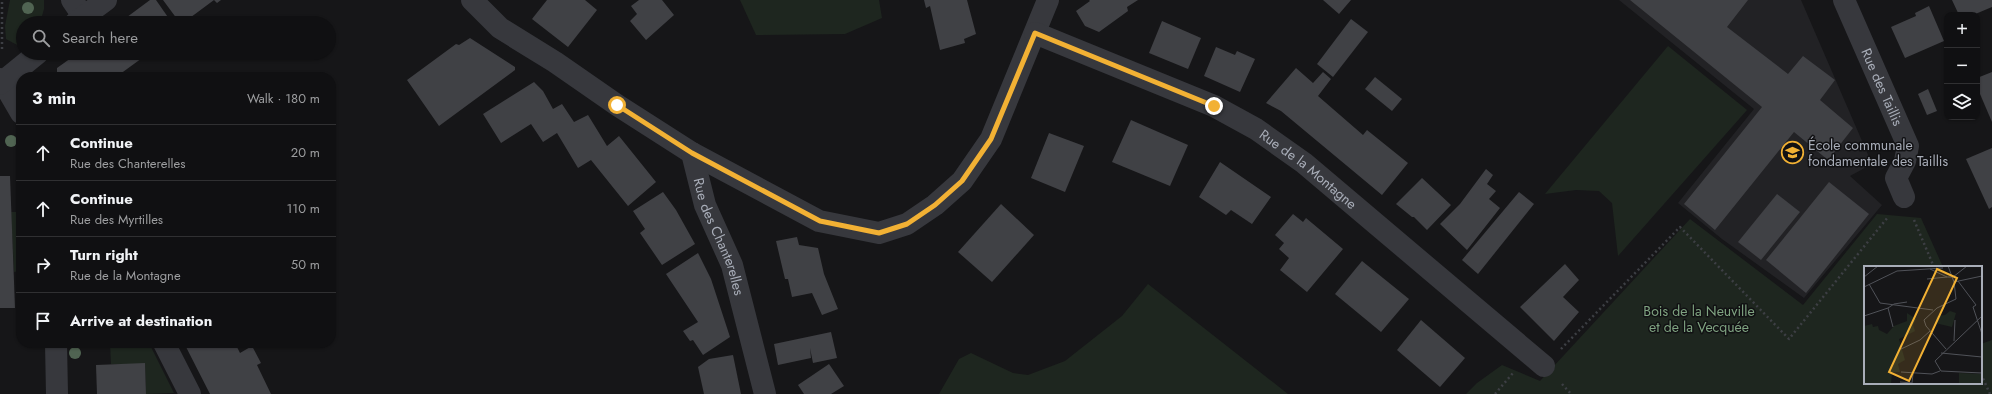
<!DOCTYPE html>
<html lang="en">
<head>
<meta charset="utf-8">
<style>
	body { margin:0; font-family:Jost,sans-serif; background:#1e1e20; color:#f1f3f6 }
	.controls { position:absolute; right:12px; top:12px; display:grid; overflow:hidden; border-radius:8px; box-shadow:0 1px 3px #0004 }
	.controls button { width:36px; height:36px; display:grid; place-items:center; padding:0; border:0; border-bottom:1px solid #303032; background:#101012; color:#f1f3f6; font:20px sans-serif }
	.stop { position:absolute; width:12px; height:12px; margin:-9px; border:3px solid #f2b134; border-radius:50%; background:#fff }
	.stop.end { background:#f2b134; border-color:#fff; box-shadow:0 1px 4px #0008 }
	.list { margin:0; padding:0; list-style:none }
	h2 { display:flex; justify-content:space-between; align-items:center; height:52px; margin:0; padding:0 16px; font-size:17px }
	h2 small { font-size:13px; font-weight:400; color:#9c9d9f }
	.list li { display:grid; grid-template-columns:26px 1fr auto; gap:12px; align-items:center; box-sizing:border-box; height:56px; padding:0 16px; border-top:1px solid #303032 }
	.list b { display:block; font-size:15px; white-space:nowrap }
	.list p { margin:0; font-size:13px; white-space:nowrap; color:#9c9d9f }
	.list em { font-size:13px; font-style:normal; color:#9c9d9f }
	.icon { flex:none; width:22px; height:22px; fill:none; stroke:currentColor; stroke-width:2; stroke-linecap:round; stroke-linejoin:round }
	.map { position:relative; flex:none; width:1992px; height:394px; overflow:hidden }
	.search { position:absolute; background:#101012; box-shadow:0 1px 3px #0004; left:16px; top:16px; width:320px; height:44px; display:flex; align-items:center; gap:10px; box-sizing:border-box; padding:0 14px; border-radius:22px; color:#9c9d9f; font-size:15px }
	.panel { position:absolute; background:#101012; box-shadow:0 1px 3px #0004; left:16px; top:72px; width:320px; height:276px; border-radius:16px }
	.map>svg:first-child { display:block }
</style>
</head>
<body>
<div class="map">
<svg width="1992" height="394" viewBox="0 0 1992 394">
	<rect width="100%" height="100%" fill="#161618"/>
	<polygon fill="#222225" points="1619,0 1801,0 1872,164 1850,176 1882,205 1804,298 1722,239 1678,203 1754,109"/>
	<g fill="#1e261f">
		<polygon points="10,0 44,0 44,9 40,23 23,23 23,44 19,46 6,39 5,26"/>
		<polygon points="740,0 879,0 882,18 845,34 756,35"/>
		<polygon points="1668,46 1747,110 1618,256 1612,203 1599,191 1576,190 1545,194"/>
		<polygon points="11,212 21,212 21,271 14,272"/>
		<polygon points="1877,214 1921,218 1943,267 1865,267 1865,383 1981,383 1981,344 1992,340 1992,394 1466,394 1477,383 1502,365 1540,381 1690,219 1803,305"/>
		<polygon points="1148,284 1288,394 939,394 959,359 971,353 1013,373 1028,375 1065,361 1122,316"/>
		<polygon points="110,343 149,343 174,393 146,394 145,364 111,364"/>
	</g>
	<g fill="#404145">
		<polygon points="150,0 156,0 172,23 119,23"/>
		<polygon points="163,0 221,0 217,3 214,0 183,23 180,23"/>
		<polygon points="547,0 585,0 597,10 568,47 532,19"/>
		<polygon points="639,0 662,0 674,15 646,40 630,21 637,14 631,6"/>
		<polygon points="924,0 967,0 976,34 964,39 965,43 940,50 930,6 926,8"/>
		<polygon points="1089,0 1138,0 1127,7 1128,11 1099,32 1085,26 1076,11 1090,1"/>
		<polygon points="1323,0 1351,0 1339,14"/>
		<polygon points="1630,0 1748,0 1727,27 1788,74 1803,56 1835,80 1820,100 1853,128 1828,160 1794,132 1715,230 1684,204 1762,107"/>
		<polygon points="1952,0 1992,0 1992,7 1973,15 1959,15"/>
		<polygon points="1929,6 1944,41 1905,58 1891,27 1916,16 1915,13"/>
		<polygon points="1351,19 1368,32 1333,77 1317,64"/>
		<polygon points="1162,21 1201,38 1188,69 1149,53"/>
		<polygon points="470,38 515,67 515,70 439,126 407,80 456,44 459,45"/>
		<polygon points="1216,47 1235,55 1237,51 1255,59 1240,92 1204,76"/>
		<polygon points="78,53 149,53 116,77 112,77 108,72 98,77 57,77 57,68"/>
		<polygon points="1296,68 1313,83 1323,72 1331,79 1318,96 1363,135 1367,130 1408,163 1382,195 1281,111 1266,103"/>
		<polygon points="1992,72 1992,122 1977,87 1977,78"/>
		<polygon points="1375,77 1402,99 1392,111 1365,89"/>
		<polygon points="534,82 543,91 553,109 562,104 574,122 588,115 607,146 619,136 656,182 628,206 591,160 578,168 557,133 543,142 531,124 501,143 483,114"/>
		<polygon points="1928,89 1937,111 1927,115 1918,94"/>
		<polygon points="1131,120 1188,145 1170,186 1112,162"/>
		<polygon points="1049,133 1084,146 1065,192 1031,178"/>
		<polygon points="1992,148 1992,207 1989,209 1966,159"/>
		<polygon points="1220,162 1271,197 1252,224 1231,210 1226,215 1199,197"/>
		<polygon points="1486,169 1493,175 1487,184 1496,191 1489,199 1500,208 1467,250 1440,224 1460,204"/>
		<polygon points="0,176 10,176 15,308 0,308"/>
		<polygon points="1422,178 1451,205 1427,230 1414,217 1412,217 1396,204"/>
		<polygon points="1829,182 1869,214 1806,293 1766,260"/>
		<polygon points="663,192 676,210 695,244 662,265 640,233 645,229 633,211"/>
		<polygon points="1519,192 1534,204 1478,274 1462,260"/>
		<polygon points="1777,194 1800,212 1761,260 1738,242"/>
		<polygon points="1001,204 1034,235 992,282 958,252"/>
		<polygon points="1293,214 1303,222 1306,218 1343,249 1307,292 1280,270 1289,258 1279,249 1284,243 1275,235"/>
		<polygon points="797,237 799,245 818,248 824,274 838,309 822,315 812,293 792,297 788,279 785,279 776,241"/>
		<polygon points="698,253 711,279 730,337 703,355 693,340 690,341 683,331 698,322 666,274"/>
		<polygon points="1362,261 1409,299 1381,332 1335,294"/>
		<polygon points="1565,264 1579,280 1563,297 1579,312 1554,341 1520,307"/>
		<polygon points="1421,320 1465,358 1440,387 1397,350"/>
		<polygon points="831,332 837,358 813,363 810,348 811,358 778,365 774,344"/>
		<polygon points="190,343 235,343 240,353 252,346 261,363 257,365 271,394 210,394 185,345"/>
		<polygon points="733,355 741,394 704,394 698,367 709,359"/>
		<polygon points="145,363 146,394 97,394 96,365"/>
		<polygon points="829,364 844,386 831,394 804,394 798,385"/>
	</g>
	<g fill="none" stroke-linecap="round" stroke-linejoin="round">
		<g stroke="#3d3f44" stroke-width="2.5" stroke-dasharray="2 3" stroke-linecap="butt">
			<polyline points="2,49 2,0"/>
			<polyline points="1914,220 1934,267"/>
			<polyline points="1561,349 1680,227 1789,339 1888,217"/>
			<polyline points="1981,374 1990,394"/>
			<polyline points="1562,384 1571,394"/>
			<polyline points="1495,394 1513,373"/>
		</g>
		<g stroke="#37383d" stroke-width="22">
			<polyline points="72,0 83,16"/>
			<polyline points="472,0 500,28 555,62 617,105 692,153 819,221 879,233 907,224 935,205 962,181 991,139 1048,0"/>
			<path id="s1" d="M1844 0 1908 146 1905 161 1896 178 1904 197"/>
			<polyline points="75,23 106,0"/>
			<path id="s2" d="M1035 33 1214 106 1256 129 1304 163 1544 366"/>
			<polyline points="0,79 3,82 21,113"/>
			<polyline points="0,84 38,53"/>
			<path id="s3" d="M692 153 705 205 732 265 765 394"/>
			<polyline points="56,343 57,394"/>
			<polyline points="164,343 190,394"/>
		</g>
	</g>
	<g fill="#506452">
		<circle cx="28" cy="8" r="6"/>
		<circle cx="11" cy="141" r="6"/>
		<circle cx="75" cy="353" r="6"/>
	</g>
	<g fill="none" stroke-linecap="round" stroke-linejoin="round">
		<polyline stroke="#f2b134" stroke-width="5" points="617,105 692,153 820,221 879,233 907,224 935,205 962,181 991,139 1035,33 1214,106"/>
	</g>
	<defs>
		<symbol id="school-ring" viewBox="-11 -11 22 22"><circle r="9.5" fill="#111113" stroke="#f2b134" stroke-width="1.5"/><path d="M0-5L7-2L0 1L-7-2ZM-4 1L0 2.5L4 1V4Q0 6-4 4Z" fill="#f2b134"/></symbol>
	</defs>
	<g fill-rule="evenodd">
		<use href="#school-ring" x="1780" y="140" width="25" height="25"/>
	</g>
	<g text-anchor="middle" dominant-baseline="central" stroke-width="3" stroke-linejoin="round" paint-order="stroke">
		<g font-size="14" fill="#a8adb8" stroke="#111113">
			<text stroke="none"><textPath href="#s1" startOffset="95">Rue des Taillis</textPath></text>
			<text stroke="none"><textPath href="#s2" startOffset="307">Rue de la Montagne</textPath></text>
			<text stroke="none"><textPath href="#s3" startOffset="88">Rue des Chanterelles</textPath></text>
		</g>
		<g font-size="14" fill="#a8adb8" stroke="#111113" text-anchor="start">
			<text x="1808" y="145">École communale<tspan x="1808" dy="16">fondamentale des Taillis</tspan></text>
		</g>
		<g font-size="14" fill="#7fa381" stroke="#111113">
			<text x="1699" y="311">Bois de la Neuville<tspan x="1699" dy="16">et de la Vecquée</tspan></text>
		</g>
	</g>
	<g transform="translate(1864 266)">
		<rect width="118" height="118" fill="#161618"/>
		<path d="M86 45 92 47 88 61 71 57 73 50 81 49ZM43 47 52 53 49 59 51 65 35 73 41 94 34 98 36 106H28L27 118H0V60L8 58 9 61 14 60 15 64 23 68 30 60 43 55ZM95 107 118 108V118H95Z" fill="#1e261f"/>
		<path fill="none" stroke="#505258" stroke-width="1" d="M66 3 83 11H89L103 0M0 11 14 0M63 13 83 11M94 15 112 39M90 16 118 10M5 18 16 37 69 44M0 21 33 5 79 2M112 39 109 41 118 68M24 42 29 61M0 50 24 42 30 38 43 36M118 50 71 95 77 105 118 107M90 75 91 54M37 83 56 74 66 65M82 83 62 60 60 54 73 42 92 33 90 16 84 0M77 87 118 91M37 106 68 108 76 105M36 116 48 117 49 108"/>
		<path fill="#f2b134" fill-opacity="0.15" stroke="#f2b134" stroke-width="2" d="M73 3 93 12 45 115 25 106Z"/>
		<rect width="118" height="118" fill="none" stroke="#a8adb8" stroke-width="2"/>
	</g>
</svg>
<div class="controls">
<button>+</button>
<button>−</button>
<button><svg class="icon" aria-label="layers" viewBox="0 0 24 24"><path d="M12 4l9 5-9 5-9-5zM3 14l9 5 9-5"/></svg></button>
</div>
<div class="stop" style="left:617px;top:105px"></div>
<div class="stop end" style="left:1214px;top:106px"></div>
<div class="search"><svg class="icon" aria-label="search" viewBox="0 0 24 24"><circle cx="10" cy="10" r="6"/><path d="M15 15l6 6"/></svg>Search here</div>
<section class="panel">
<h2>3 min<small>Walk · 180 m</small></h2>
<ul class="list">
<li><svg class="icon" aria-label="ahead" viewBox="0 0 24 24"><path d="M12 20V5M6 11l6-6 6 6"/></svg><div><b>Continue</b><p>Rue des Chanterelles</p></div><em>20 m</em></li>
<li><svg class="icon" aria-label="ahead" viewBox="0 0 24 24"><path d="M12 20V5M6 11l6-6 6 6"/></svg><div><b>Continue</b><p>Rue des Myrtilles</p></div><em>110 m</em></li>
<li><svg class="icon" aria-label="right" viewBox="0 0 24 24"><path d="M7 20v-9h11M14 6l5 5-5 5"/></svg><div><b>Turn right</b><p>Rue de la Montagne</p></div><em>50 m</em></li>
<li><svg class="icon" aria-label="arrive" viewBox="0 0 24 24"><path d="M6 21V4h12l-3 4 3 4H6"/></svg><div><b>Arrive at destination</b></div></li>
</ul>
</section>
</div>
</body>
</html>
